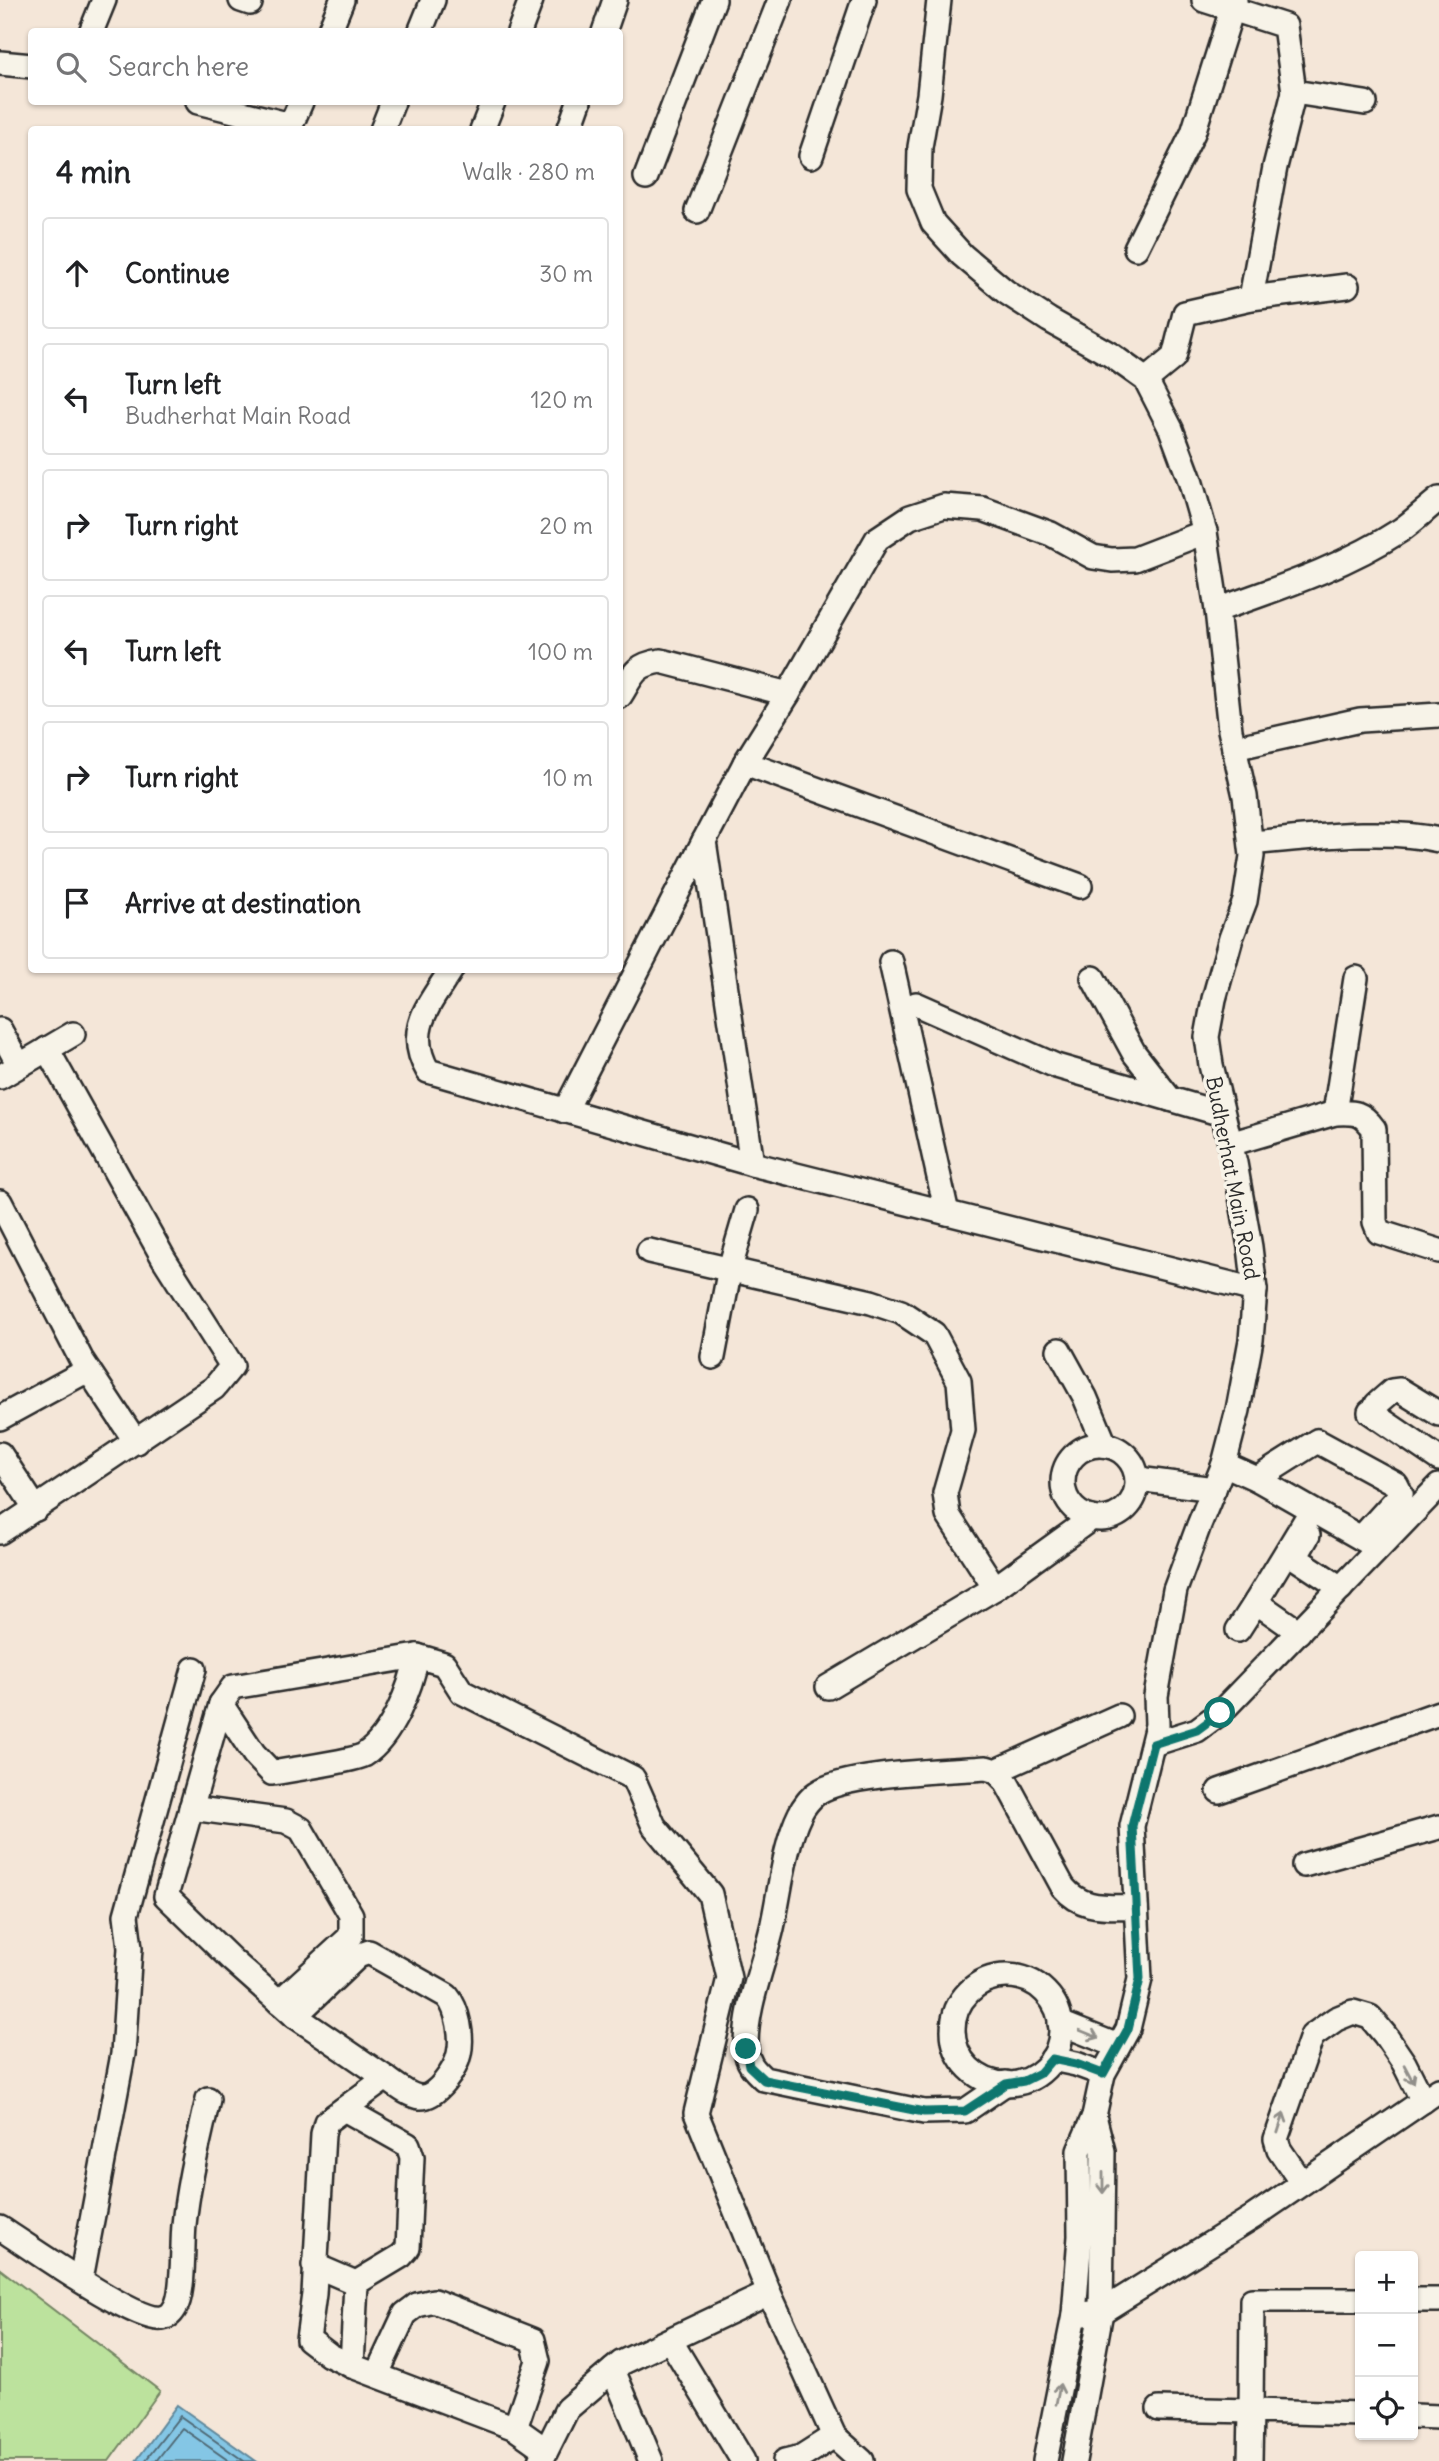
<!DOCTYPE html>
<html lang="en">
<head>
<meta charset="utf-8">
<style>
	body { margin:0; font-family:Delius,sans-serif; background:#f2f2f2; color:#202124 }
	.controls { position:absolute; right:21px; bottom:21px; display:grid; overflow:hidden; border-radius:7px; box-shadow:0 2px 5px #0004 }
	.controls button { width:63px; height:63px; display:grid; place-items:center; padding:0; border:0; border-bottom:2px solid #e0e0e0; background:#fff; color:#202124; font:35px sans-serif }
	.stop { position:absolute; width:21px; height:21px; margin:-16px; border:5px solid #0f766e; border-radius:50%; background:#fff }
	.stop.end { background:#0f766e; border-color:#fff; box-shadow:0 2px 7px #0008 }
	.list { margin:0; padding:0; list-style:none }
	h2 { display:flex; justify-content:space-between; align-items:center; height:91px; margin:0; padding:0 28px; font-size:30px }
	h2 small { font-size:23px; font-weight:400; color:#757577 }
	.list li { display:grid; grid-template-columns:46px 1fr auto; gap:21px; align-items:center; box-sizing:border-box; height:112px; margin:0 14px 14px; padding:0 14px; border:2px solid #e0e0e0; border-radius:7px }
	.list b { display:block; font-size:26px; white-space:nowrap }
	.list p { margin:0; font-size:23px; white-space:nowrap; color:#757577 }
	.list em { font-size:23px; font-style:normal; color:#757577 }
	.icon { flex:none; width:38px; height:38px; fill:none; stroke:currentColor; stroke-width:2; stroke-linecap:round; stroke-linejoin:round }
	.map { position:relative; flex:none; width:1439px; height:2461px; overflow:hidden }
	.search { position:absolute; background:#fff; box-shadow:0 2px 5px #0004; left:28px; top:28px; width:595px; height:77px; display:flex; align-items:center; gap:18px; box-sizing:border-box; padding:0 24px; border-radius:7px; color:#757577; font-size:26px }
	.panel { position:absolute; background:#fff; box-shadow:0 2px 5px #0004; left:28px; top:126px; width:595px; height:847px; border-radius:7px }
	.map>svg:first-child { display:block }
</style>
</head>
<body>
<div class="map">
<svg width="1439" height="2461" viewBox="0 0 1439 2461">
	<rect width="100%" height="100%" fill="#f4e6d8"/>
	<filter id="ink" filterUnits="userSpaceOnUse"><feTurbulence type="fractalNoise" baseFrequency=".0143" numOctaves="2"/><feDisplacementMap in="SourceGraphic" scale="14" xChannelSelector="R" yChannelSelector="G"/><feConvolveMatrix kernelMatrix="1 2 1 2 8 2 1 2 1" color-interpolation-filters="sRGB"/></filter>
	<g filter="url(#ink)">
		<polygon fill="#bce29d" stroke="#748664" stroke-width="2" points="0,2269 160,2391 109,2461 0,2461"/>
		<polygon fill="#84c6e5" stroke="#60889b" stroke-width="2" points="177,2405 256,2461 136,2461"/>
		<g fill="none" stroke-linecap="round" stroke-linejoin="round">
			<g stroke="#4f6975" stroke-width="2">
				<polyline points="145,2461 180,2416 244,2461"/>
				<polyline points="156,2461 182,2428 229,2461"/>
			</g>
			<defs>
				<g id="minor">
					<polyline points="241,0 250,3"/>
					<polyline points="939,0 929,95 920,147 919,189 933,223 962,255 1006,292 1049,320 1111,355 1146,380 1171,429 1190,480 1205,532 1217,610 1230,730 1245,796 1252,856 1245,901 1231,938 1214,999 1207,1037 1211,1065 1235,1163 1250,1247 1255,1290 1251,1340 1238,1410 1224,1464 1199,1525 1175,1590 1156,1696 1157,1725 1132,1826 1140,1979 1128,2029 1103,2074 1094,2116 1103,2151 1101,2312 1074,2461"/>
					<polyline points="1204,0 1285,26 1294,92 1365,103"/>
					<polyline points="91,32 104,0"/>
					<polyline points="329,32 342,0"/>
					<polyline points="420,32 433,0"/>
					<polyline points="519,32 531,0"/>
					<polyline points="604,32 615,0"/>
					<polyline points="0,63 32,66"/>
					<polyline points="198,102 291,125 301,102"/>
					<polyline points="382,130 393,102"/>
					<polyline points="482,130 493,102"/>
					<polyline points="569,130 579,102"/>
					<polyline points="811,156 864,0"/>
					<polyline points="646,177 714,0"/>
					<polyline points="697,211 780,0"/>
					<polyline points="1136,248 1193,133 1235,0"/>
					<polyline points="1251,298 1275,167 1294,92"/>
					<polyline points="1146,380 1174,357 1185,313 1251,298 1347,286"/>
					<path d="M1217 610C1279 588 1344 567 1401 530 1414 521 1426 509 1439 499"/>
					<path d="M620 696C633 675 634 665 661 661L788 694"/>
					<polyline points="1234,748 1360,720 1439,715"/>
					<polyline points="745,763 1080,886"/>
					<path d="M1251 843C1309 838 1382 827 1439 840"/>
					<polyline points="891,962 947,1213"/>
					<path d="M451 970C430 1004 404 1030 428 1071L752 1164 1255 1290"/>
					<polyline points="1093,978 1134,1053 1170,1099"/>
					<polyline points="916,1004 1056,1066 1222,1114"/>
					<polyline points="0,1030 19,1065"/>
					<polyline points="0,1077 73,1034"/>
					<polyline points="565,1111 704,841"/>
					<polyline points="1335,1113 1356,978"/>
					<path d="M1230 1144 1335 1113C1355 1112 1362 1112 1374 1129L1375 1222 1379 1232 1439 1251"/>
					<polyline points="752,1164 704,841 745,763 788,694 877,539 910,517 944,506 983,509 1051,534 1093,557 1112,560 1135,559 1205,532"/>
					<polyline points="0,1202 81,1359 136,1442"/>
					<polyline points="649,1251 871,1302 901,1312 934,1334 959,1381 963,1430 945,1493 948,1515 995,1588"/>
					<polyline points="1059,1350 1085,1397 1105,1445"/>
					<polyline points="713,1357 730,1268 747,1210"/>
					<polyline points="1377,1404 1392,1391 1400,1390 1439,1414"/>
					<polyline points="1370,1412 1439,1459"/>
					<polyline points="0,1418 88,1370"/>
					<circle cx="1100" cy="1482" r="37"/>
					<polyline points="0,1454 36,1509"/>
					<polyline points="1224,1464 1257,1479 1373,1545"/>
					<polyline points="1138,1479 1214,1489"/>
					<polyline points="1257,1479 1317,1441 1396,1484 1401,1494 1361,1538"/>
					<polyline points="0,1532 214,1388 232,1366 164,1259 47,1049"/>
					<polyline points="1308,1535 1296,1556 1297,1559 1341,1588"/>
					<polyline points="1238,1630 1256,1602"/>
					<polyline points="1299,1632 1256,1602 1307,1518"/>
					<polyline points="828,1687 995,1588 1092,1518"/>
					<path d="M221 1704 254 1754 272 1773C289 1770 353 1761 364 1755 392 1737 411 1687 417 1656"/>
					<polyline points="1153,1744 1197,1730 1220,1713 1439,1486"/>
					<polyline points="996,1771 1119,1716"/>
					<polyline points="1219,1791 1439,1713"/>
					<polyline points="191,1808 286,1821 301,1829 351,1915 351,1936 279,2002"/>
					<polyline points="1304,1865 1439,1827"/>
					<circle cx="1007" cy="2030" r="54"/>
					<path d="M295 2016 358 1956 369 1952 447 1996C458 2009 463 2037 459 2054 456 2069 437 2098 420 2097 409 2096 396 2085 386 2078"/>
					<polyline points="1060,2023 1118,2046"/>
					<polyline points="1052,2059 1076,2064 1103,2074"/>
					<path d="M1006 2083 965 2111 924 2112 764 2079C754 2070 747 2063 746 2049 745 2008 763 1967 772 1928 780 1893 784 1846 800 1814 803 1807 811 1797 817 1793 844 1773 948 1771 986 1768L996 1771 1005 1780 1063 1887C1083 1911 1107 1906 1136 1907"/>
					<polyline points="344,2109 408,2145 412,2157 408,2248 401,2256 356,2283 352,2366"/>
					<polyline points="1302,2183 1279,2149 1276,2139 1312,2036 1336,2019 1353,2012 1370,2017 1385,2035 1404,2063 1423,2101"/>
					<path d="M0 2228C27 2245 136 2323 162 2318 170 2317 174 2311 177 2304 184 2287 182 2246 184 2225 188 2182 199 2141 208 2099"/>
					<polyline points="314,2265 356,2283"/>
					<polyline points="81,2279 123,2054 130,1948 126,1915 194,1669"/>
					<polyline points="1413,2300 1439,2300"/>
					<polyline points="1074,2315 1101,2312 1253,2217 1439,2090"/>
					<polyline points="670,2340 743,2461"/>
					<polyline points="613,2370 651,2461"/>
					<polyline points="377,2374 405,2314 417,2305 434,2301 533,2340 538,2361 515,2428"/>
					<polyline points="1159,2409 1251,2411 1252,2300 1360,2300"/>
					<polyline points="1413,2416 1439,2417"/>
					<polyline points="546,2450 515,2428 352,2366 329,2355 308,2339 314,2294 323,2134 326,2122 386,2078 295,2016 233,1961 166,1896 221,1704 233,1687 417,1656 444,1664 462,1692 633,1778 654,1826 710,1894 729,1978 696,2113 769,2293 834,2436 862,2461"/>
					<polyline points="541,2461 567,2409 621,2363 769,2293"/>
					<polyline points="785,2461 801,2457 834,2436"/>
					<polyline points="1045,2461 1074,2315 1080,2236 1079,2151 1094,2116"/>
					<polyline points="1250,2461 1251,2411 1360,2414"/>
				</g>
			</defs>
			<use href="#minor" stroke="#2b2b2b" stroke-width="28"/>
			<use href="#minor" stroke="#f7f3e8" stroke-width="23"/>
		</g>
		<defs><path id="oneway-shaft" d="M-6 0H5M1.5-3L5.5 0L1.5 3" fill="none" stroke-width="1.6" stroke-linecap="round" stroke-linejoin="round" transform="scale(1.75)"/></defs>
		<g stroke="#918f8a">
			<use href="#oneway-shaft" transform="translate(1089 2034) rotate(22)"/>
			<use href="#oneway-shaft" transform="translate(1409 2074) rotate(62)"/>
			<use href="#oneway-shaft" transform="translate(1281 2123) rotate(-72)"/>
			<use href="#oneway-shaft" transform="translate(1103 2183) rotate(90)"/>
			<use href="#oneway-shaft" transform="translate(1058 2394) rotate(-79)"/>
		</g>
	</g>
	<g fill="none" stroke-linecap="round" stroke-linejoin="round" filter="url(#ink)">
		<polyline stroke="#0f766e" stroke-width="9" points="746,2049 749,2066 764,2080 924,2112 965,2111 1006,2084 1024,2081 1040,2073 1052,2059 1076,2064 1103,2074 1128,2029 1140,1979 1132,1826 1153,1744 1197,1730 1220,1713"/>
	</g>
	<g text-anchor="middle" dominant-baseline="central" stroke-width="7" stroke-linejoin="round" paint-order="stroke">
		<g font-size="21" fill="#2b2b2b" stroke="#f7f3e8">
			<text transform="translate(1233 1178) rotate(79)">Budherhat Main Road</text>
		</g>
	</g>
</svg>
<div class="controls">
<button>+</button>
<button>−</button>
<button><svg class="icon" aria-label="locate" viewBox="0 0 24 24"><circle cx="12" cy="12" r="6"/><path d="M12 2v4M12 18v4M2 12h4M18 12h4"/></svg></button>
</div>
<div class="stop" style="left:1220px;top:1713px"></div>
<div class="stop end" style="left:746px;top:2049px"></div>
<div class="search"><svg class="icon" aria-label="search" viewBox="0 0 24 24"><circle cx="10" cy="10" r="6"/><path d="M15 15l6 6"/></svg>Search here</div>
<section class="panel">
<h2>4 min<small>Walk · 280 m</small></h2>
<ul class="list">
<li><svg class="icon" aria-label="ahead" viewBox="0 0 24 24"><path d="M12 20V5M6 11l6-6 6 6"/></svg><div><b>Continue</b></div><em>30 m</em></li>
<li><svg class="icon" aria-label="left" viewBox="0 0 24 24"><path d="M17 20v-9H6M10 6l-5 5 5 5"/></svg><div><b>Turn left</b><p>Budherhat Main Road</p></div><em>120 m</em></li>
<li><svg class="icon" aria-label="right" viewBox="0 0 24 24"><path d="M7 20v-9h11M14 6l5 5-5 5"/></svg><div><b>Turn right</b></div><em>20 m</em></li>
<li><svg class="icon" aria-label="left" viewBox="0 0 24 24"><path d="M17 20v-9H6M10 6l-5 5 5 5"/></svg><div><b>Turn left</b></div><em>100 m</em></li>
<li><svg class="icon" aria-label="right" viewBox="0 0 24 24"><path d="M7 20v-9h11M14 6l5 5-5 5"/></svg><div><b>Turn right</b></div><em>10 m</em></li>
<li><svg class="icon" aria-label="arrive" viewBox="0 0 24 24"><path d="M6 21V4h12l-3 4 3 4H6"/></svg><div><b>Arrive at destination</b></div></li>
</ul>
</section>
</div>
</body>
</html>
